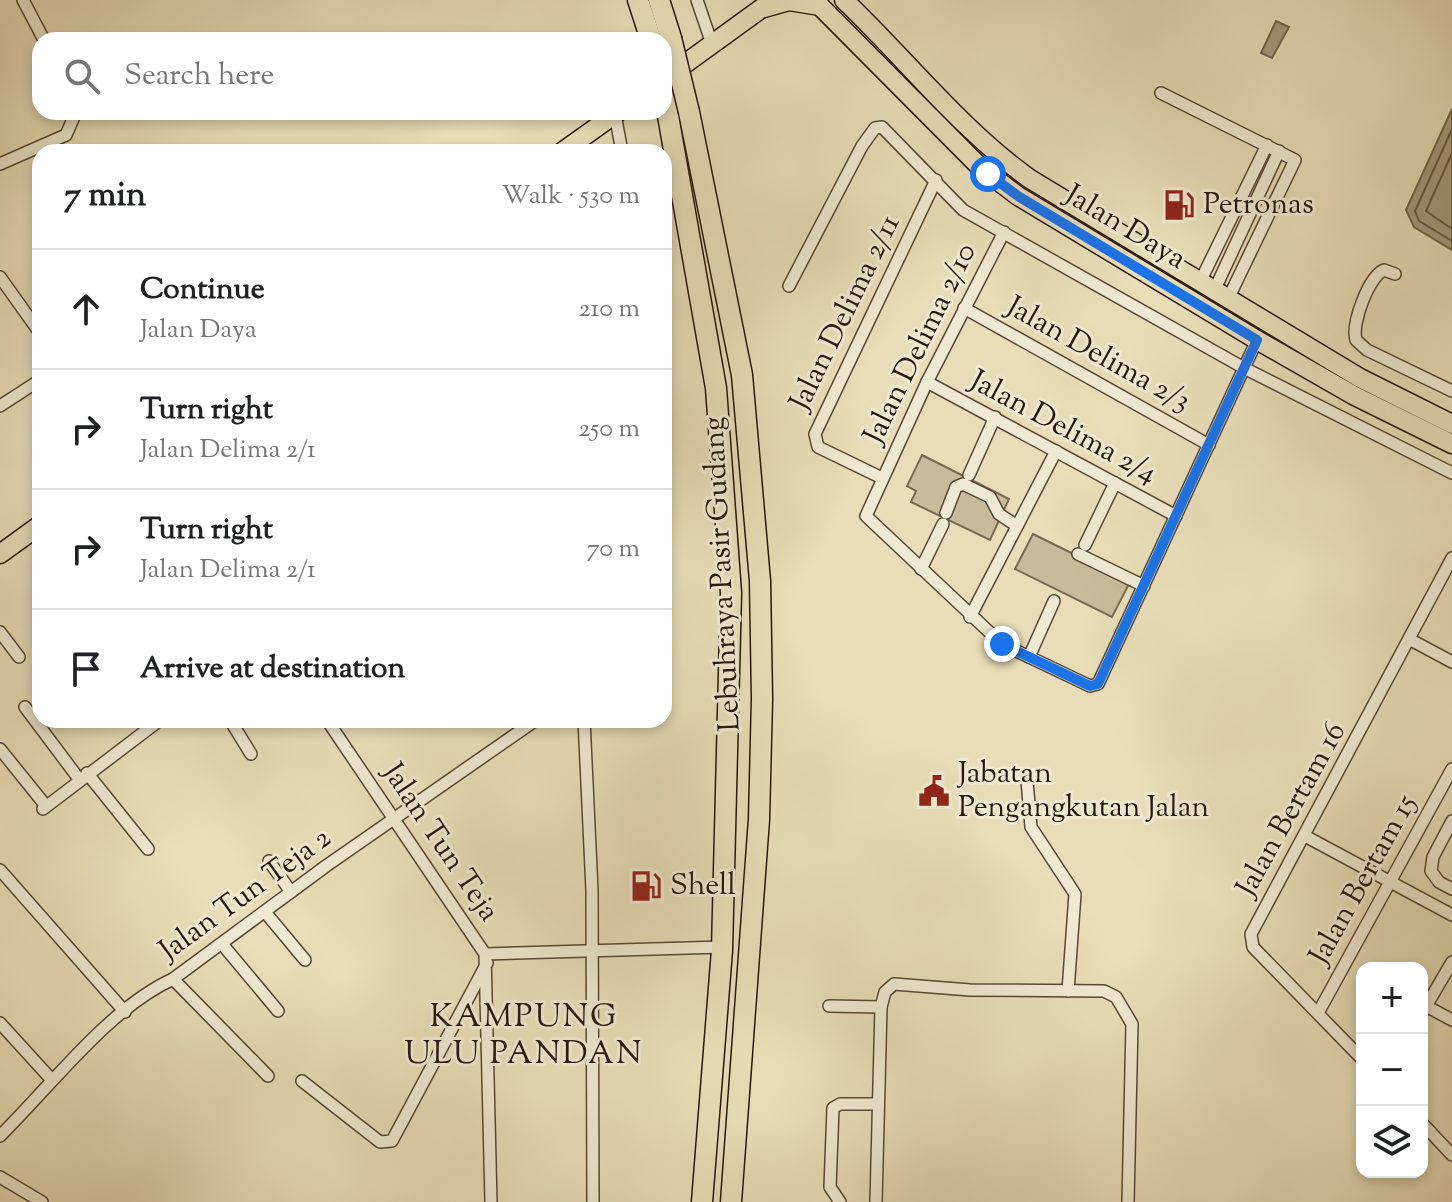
<!DOCTYPE html>
<html lang="en">
<head>
<meta charset="utf-8">
<style>
	body { margin:0; font-family:"Sorts Mill Goudy",serif; background:#f2f2f2; color:#202124 }
	.controls { position:absolute; right:24px; bottom:24px; display:grid; overflow:hidden; border-radius:16px; box-shadow:0 4px 12px #0003 }
	.controls button { width:72px; height:72px; display:grid; place-items:center; padding:0; border:0; border-bottom:2px solid #e0e0e0; background:#fff; color:#202124; font:40px sans-serif }
	.stop { position:absolute; width:24px; height:24px; margin:-18px; border:6px solid #1a73e8; border-radius:50%; background:#fff }
	.stop.end { background:#1a73e8; border-color:#fff; box-shadow:0 2px 8px #0008 }
	.list { margin:0; padding:0; list-style:none }
	h2 { display:flex; justify-content:space-between; align-items:center; height:104px; margin:0; padding:0 32px; font-size:34px }
	h2 small { font-size:26px; font-weight:400; color:#757577 }
	.list li { display:grid; grid-template-columns:52px 1fr auto; gap:24px; align-items:center; box-sizing:border-box; height:120px; padding:0 32px; border-top:2px solid #e0e0e0 }
	.list b { display:block; font-size:30px; white-space:nowrap }
	.list p { margin:0; font-size:26px; white-space:nowrap; color:#757577 }
	.list em { font-size:26px; font-style:normal; color:#757577 }
	.icon { flex:none; width:44px; height:44px; fill:none; stroke:currentColor; stroke-width:2; stroke-linecap:round; stroke-linejoin:round }
	.map { position:relative; flex:none; width:1452px; height:1202px; overflow:hidden }
	.search { position:absolute; background:#fff; box-shadow:0 4px 12px #0003; left:32px; top:32px; width:640px; height:88px; display:flex; align-items:center; gap:20px; box-sizing:border-box; padding:0 28px; border-radius:24px; color:#757577; font-size:30px }
	.panel { position:absolute; background:#fff; box-shadow:0 4px 12px #0003; left:32px; top:144px; width:640px; height:584px; border-radius:24px }
	.map>svg:first-child { display:block }
</style>
</head>
<body>
<div class="map">
<svg width="1452" height="1202" viewBox="0 0 1452 1202">
	<rect width="100%" height="100%" fill="#e8ddb8"/>
	<filter id="stains"><feTurbulence type="fractalNoise" baseFrequency=".0025" numOctaves="4"/><feColorMatrix values="0 0 0 0 .2 0 0 0 0 .09 0 0 0 0 .02 0 0 0 .5 -.17"/></filter>
	<radialGradient id="worn" r=".72"><stop offset=".6" stop-color="#630" stop-opacity="0"/><stop offset="1" stop-color="#630" stop-opacity=".3"/></radialGradient>
	<g fill="#c7bb9b" stroke="#786854" stroke-width="2">
		<polygon points="922,455 1009,499 990,540 911,502 916,491 907,486"/>
		<polygon points="1033,534 1130,582 1112,617 1015,569"/>
	</g>
	<g fill="#a7997e" stroke="#746451" stroke-width="2">
		<polygon points="1276,21 1289,27 1272,58 1261,53"/>
		<polygon points="1452,109 1452,250 1414,227 1406,210"/>
	</g>
	<g fill="none" stroke-linecap="round" stroke-linejoin="round">
		<g stroke="#685746" stroke-width="2">
			<polyline points="1452,129 1415,211 1419,221 1452,241"/>
			<polyline points="1452,153 1426,211 1452,229"/>
		</g>
		<defs>
			<g id="minor">
				<polyline points="23,0 44,40"/>
				<polyline points="697,0 712,44"/>
				<polyline points="1161,93 1295,160 1228,299"/>
				<polyline points="615,114 622,152"/>
				<polyline points="0,164 66,135 76,112"/>
				<polyline points="1004,232 927,382 866,516 1002,644 1090,686 1098,684 1257,340"/>
				<path d="M1395 274 1384 270C1369 276 1351 324 1356 340L1367 350 1452 391"/>
				<polyline points="0,277 40,333"/>
				<polyline points="1200,282 1267,145"/>
				<polyline points="789,286 862,146 875,128 882,127 963,210 1244,368 1452,473"/>
				<polyline points="1214,291 1279,151"/>
				<polyline points="964,308 1209,445"/>
				<polyline points="927,382 1176,516"/>
				<polyline points="0,406 40,380"/>
				<polyline points="969,475 995,417"/>
				<polyline points="882,478 818,447 815,434 936,180"/>
				<polyline points="946,513 956,487 963,484 990,497 999,514 1017,526"/>
				<polyline points="1085,545 1115,483"/>
				<polyline points="1078,554 1144,586"/>
				<polyline points="921,569 943,524"/>
				<polyline points="970,617 1056,451"/>
				<polyline points="0,632 19,657"/>
				<polyline points="1411,640 1452,662"/>
				<polyline points="1029,657 1054,601"/>
				<polyline points="25,707 79,779"/>
				<polyline points="230,720 251,754"/>
				<polyline points="327,720 485,954 491,1202"/>
				<polyline points="584,720 592,890 593,1202"/>
				<polyline points="0,749 46,806"/>
				<polyline points="87,773 148,849"/>
				<polyline points="1027,781 1031,827 1075,894 1068,991"/>
				<polyline points="43,809 160,720"/>
				<polyline points="1452,821 1433,857 1431,871 1439,882 1452,889"/>
				<polyline points="1305,836 1452,915"/>
				<polyline points="269,861 291,892"/>
				<polyline points="0,870 125,1012"/>
				<polyline points="265,912 305,960"/>
				<polyline points="222,944 278,1011"/>
				<polyline points="485,954 722,947"/>
				<polyline points="173,979 268,1076"/>
				<polyline points="829,1006 881,1007"/>
				<polyline points="1426,1006 1452,1020"/>
				<polyline points="1318,1013 1452,769"/>
				<polyline points="1422,1013 1452,962"/>
				<polyline points="0,1023 51,1079"/>
				<polyline points="1362,1059 1253,947 1251,934 1452,558"/>
				<polyline points="302,1081 380,1142 392,1141 487,963"/>
				<polyline points="1422,1123 1452,1155"/>
				<path d="M0 1136C50 1087 109 1008 173 979L326 866 536 720"/>
				<polyline points="0,1177 42,1202"/>
				<polyline points="840,1202 830,1187 833,1108 840,1104 878,1104"/>
				<polyline points="876,1202 881,1007 885,992 894,984 970,990 1104,991 1116,997 1132,1024 1128,1202"/>
			</g>
			<g id="primary">
				<polyline points="814,0 980,167 1018,196 1257,340 1353,395 1452,444"/>
				<path d="M844 0C906 59 960 129 1030 179L1360 378 1452 424"/>
				<polyline points="764,8 789,1 820,6"/>
				<polyline points="664,79 773,0"/>
				<polyline points="562,152 618,112"/>
				<polyline points="0,554 40,525"/>
			</g>
			<g id="trunk">
				<polyline points="638,0 651,40"/>
				<polyline points="659,0 671,38"/>
				<polyline points="664,93 716,388 731,593 722,950 702,1202"/>
				<polyline points="689,112 742,375 760,581 762,699 759,819 731,1202"/>
			</g>
		</defs>
		<use href="#minor" stroke="#584738" stroke-width="14"/>
		<use href="#primary" stroke="#28150d" stroke-width="21"/>
		<use href="#trunk" stroke="#28150d" stroke-width="23"/>
		<use href="#minor" stroke="#f0e9d1" stroke-width="11"/>
		<use href="#primary" stroke="#e8ddb8" stroke-width="18"/>
		<use href="#trunk" stroke="#e8ddb8" stroke-width="20"/>
		<defs>
			<polyline id="trunk-bridge" points="671,38 689,112"/>
		</defs>
		<use href="#trunk-bridge" stroke="#28150d" stroke-width="23" stroke-linecap="butt"/>
		<use href="#trunk-bridge" stroke="#e8ddb8" stroke-width="20"/>
	</g>
	<g fill="none" stroke-linecap="round" stroke-linejoin="round">
		<polyline stroke="#1a73e8" stroke-width="10" points="988,174 1018,196 1257,340 1098,684 1090,686 1002,644"/>
	</g>
	<defs>
		<symbol id="fuel-bare" viewBox="-9 -9 18 18"><path d="M-5.5-6h7V0h2V4h1.3V-2.5L3-4.5l.8-.8L6-3V5H2.5V1h-1V6h-7ZM-4.2-4.7v3.2H.2V-4.7Z" fill="#8f2418" stroke="#f0e9d1" stroke-width="2.5" paint-order="stroke"/></symbol>
		<symbol id="civic-bare" viewBox="-9 -9 18 18"><path d="M-.6-6.5H3V-4.5H.6V-3L4-1V1h2V6H-6V1h2V-1L-.6-3ZM-1.2 2.5V6h2.4V2.5Z" fill="#8f2418" stroke="#f0e9d1" stroke-width="2.5" paint-order="stroke"/></symbol>
	</defs>
	<g fill-rule="evenodd">
		<use href="#fuel-bare" x="1157" y="183" width="44" height="44"/>
		<use href="#civic-bare" x="912" y="769" width="44" height="44"/>
		<use href="#fuel-bare" x="624" y="864" width="44" height="44"/>
	</g>
	<g text-anchor="middle" dominant-baseline="central" stroke-width="6" stroke-linejoin="round" paint-order="stroke">
		<g font-size="30" fill="#28150d" stroke="#f0e9d1" text-anchor="start">
			<text x="1203" y="205">Petronas</text>
			<text x="958" y="774">Jabatan<tspan x="958" dy="34">Pengangkutan Jalan</tspan></text>
			<text x="670" y="886">Shell</text>
		</g>
		<g font-size="30" fill="#28150d" stroke="#f0e9d1">
			<text transform="translate(1125 228) rotate(31)">Jalan Daya</text>
			<text transform="translate(846 313) rotate(-64)">Jalan Delima 2/11</text>
			<text transform="translate(921 344) rotate(-64)">Jalan Delima 2/10</text>
			<text transform="translate(1098 355) rotate(29)">Jalan Delima 2/3</text>
			<text transform="translate(1063 428) rotate(28)">Jalan Delima 2/4</text>
			<text transform="translate(723 574) rotate(-93)">Lebuhraya Pasir Gudang</text>
			<text transform="translate(1292 810) rotate(-61)">Jalan Bertam 16</text>
			<text transform="translate(440 843) rotate(56)">Jalan Tun Teja</text>
			<text transform="translate(1364 880) rotate(-61)">Jalan Bertam 15</text>
			<text transform="translate(246 895) rotate(-36)">Jalan Tun Teja 2</text>
		</g>
		<g font-size="32" letter-spacing="2" fill="#28150d" stroke="#f0e9d1">
			<text x="524" y="1018">KAMPUNG<tspan x="524" dy="37">ULU PANDAN</tspan></text>
		</g>
	</g>
	<rect width="100%" height="100%" filter="url(#stains)"/>
	<rect width="100%" height="100%" fill="url(#worn)"/>
</svg>
<div class="controls">
<button>+</button>
<button>−</button>
<button><svg class="icon" aria-label="layers" viewBox="0 0 24 24"><path d="M12 4l9 5-9 5-9-5zM3 14l9 5 9-5"/></svg></button>
</div>
<div class="stop" style="left:988px;top:174px"></div>
<div class="stop end" style="left:1002px;top:644px"></div>
<div class="search"><svg class="icon" aria-label="search" viewBox="0 0 24 24"><circle cx="10" cy="10" r="6"/><path d="M15 15l6 6"/></svg>Search here</div>
<section class="panel">
<h2>7 min<small>Walk · 530 m</small></h2>
<ul class="list">
<li><svg class="icon" aria-label="ahead" viewBox="0 0 24 24"><path d="M12 20V5M6 11l6-6 6 6"/></svg><div><b>Continue</b><p>Jalan Daya</p></div><em>210 m</em></li>
<li><svg class="icon" aria-label="right" viewBox="0 0 24 24"><path d="M7 20v-9h11M14 6l5 5-5 5"/></svg><div><b>Turn right</b><p>Jalan Delima 2/1</p></div><em>250 m</em></li>
<li><svg class="icon" aria-label="right" viewBox="0 0 24 24"><path d="M7 20v-9h11M14 6l5 5-5 5"/></svg><div><b>Turn right</b><p>Jalan Delima 2/1</p></div><em>70 m</em></li>
<li><svg class="icon" aria-label="arrive" viewBox="0 0 24 24"><path d="M6 21V4h12l-3 4 3 4H6"/></svg><div><b>Arrive at destination</b></div></li>
</ul>
</section>
</div>
</body>
</html>
